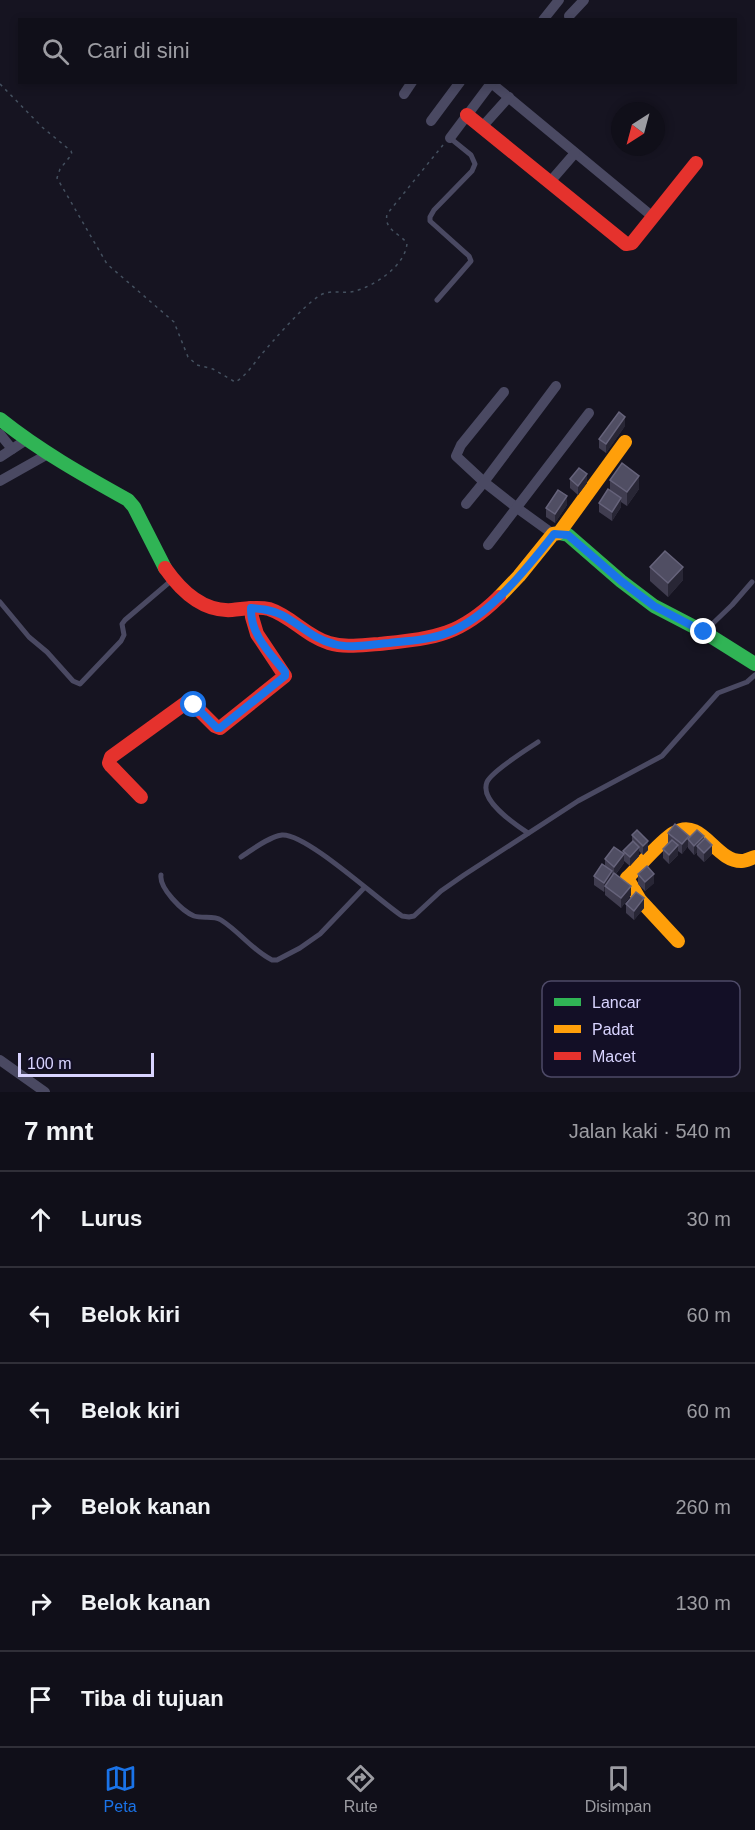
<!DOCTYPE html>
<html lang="id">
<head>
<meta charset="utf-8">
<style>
	body { margin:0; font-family:Helvetica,sans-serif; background:#191822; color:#f1f3f6 }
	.compass { position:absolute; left:611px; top:102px; width:54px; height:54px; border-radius:50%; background:#100f19; box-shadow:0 3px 9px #0003; rotate:216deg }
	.scale { position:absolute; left:18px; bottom:15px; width:136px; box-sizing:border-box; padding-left:6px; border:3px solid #d9d4ff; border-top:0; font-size:16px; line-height:21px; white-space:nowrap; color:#d9d4ff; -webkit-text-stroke:4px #130f26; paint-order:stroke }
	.stop { position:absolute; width:18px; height:18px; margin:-14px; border:4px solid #1a73e8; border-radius:50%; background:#fff }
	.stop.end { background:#1a73e8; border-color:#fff; box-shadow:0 2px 6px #0008 }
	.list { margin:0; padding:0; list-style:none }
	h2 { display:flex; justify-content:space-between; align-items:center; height:78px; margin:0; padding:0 24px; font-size:26px }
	h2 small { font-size:20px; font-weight:400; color:#9c9ca2 }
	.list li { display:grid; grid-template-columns:39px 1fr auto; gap:18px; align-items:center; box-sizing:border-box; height:96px; padding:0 24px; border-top:2px solid #302f38 }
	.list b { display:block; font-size:22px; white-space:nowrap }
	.list em { font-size:20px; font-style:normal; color:#9c9ca2 }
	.icon { flex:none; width:33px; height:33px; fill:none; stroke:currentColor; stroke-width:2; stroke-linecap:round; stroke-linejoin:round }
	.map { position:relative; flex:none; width:755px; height:1092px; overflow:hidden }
	.search { position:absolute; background:#100f19; box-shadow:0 3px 9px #0003; left:18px; right:18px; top:18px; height:66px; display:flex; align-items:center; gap:15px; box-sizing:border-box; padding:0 21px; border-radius:0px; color:#9c9ca2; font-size:22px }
	.sheet { height:654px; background:#100f19 }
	nav { display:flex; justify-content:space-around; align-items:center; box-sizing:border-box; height:84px; border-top:2px solid #302f38; background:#100f19; font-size:16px; color:#9c9ca2 }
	nav a { display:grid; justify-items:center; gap:3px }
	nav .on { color:#1a73e8 }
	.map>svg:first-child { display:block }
</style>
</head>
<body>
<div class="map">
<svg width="755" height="1092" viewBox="0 0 755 1092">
	<rect width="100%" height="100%" fill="#161421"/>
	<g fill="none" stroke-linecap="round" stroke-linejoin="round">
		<path stroke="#44505f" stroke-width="1.5" stroke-dasharray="3 4.5" stroke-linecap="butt" d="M0 84 42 127 71 151 72 154 60 169 57 178 107 264 174 322 188 357 197 365 213 369 235 382C245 377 253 365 260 356 274 340 302 307 319 296 331 288 343 295 355 291 375 286 406 265 407 243 398 232 384 230 387 214L443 145"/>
		<g stroke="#4a4962" stroke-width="5">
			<polyline points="437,300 471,261 469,256 430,221 430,217 434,210 472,171 475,164 471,155 450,138"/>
			<polyline points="0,602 29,637 47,652 73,681 80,684 121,641 124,635 122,624 125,620 172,580"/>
			<polyline points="705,631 732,605 752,582"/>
			<path d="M528 833C516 825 479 801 487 782 492 771 526 750 538 742"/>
			<path d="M241 857C252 850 268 837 282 835 306 833 378 900 402 916L409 917 414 916 441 891 464 875 578 801 662 756 718 693 747 682 755 675"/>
			<path d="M161 875C159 888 182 911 194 916 203 919 213 915 221 920 240 932 253 951 272 960H277L300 948 320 934 364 888"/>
		</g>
		<g stroke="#4a4962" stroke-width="10">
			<polyline points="569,16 584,0"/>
			<polyline points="543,20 559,0"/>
			<polyline points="490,82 653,217"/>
			<polyline points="404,94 412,82"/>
			<polyline points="431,121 460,82"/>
			<polyline points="482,127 509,97"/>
			<polyline points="450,138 492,82"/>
			<polyline points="549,183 575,153"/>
			<polyline points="0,434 12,449"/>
			<polyline points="0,457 26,440"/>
			<polyline points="0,481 48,454"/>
			<polyline points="466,504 484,482 456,456 461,445 504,392"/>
			<polyline points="553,534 517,508 484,482 556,386"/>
			<polyline points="488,545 589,413"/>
			<polyline points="0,1060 45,1092"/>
		</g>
		<g stroke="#30b455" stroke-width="14">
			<path d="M0 419C40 451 83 475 128 500L134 507 165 568"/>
			<polyline points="559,533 568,535 621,581 654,606 704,632 755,664"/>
		</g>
		<g stroke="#ff9f0a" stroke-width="14">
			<polyline points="499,597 519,576 553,534 559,533 625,442"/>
			<path d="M678 941 640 900 627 878C639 867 661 840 674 833 702 816 715 862 742 861 746 861 751 858 755 857"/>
		</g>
		<g stroke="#e5322d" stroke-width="14">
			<polyline points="467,115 626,244 632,243 696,163"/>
			<path d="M165 568C181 591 203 612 232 610 244 609 257 606 269 609 291 616 306 636 329 643 345 648 362 645 379 644 434 638 458 637 499 597"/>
			<polyline points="141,797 111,766 109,763 111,757 187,702 192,703 215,726 220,728 285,676 257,634 252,617 251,608"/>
		</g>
	</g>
	<g fill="#403d50">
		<polygon points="625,426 606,453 599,448 599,439"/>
		<polygon points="570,479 587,483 578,495 570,488"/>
		<polygon points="610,480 639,489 627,506 621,502 621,507 612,521 599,512 599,503 610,490"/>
		<polygon points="567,505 555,523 546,517 546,508"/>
		<polygon points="650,567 683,580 668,597 650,581"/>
		<polygon points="668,833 689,838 704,839 712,854 704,862 697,855 697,852 694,855 688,848 688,846 682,854 678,851 678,855 669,864 663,858 663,849 668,843"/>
		<polygon points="632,835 648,850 643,855 639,851 639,856 630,866 624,861 624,863 616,874 631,895 621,908 605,895 605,890 604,892 594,885 594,876 605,866 605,859 623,854 623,851 632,842"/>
		<polygon points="638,874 654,883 645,891 638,884"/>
		<polygon points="626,904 644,908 634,920 626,913"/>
	</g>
	<g fill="#282635">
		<polygon points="625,417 625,426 606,453 606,444"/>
		<polygon points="587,474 587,483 578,495 578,486"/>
		<polygon points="639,476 639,489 627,506 627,492"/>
		<polygon points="567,496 567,505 555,523 555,514"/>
		<polygon points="621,498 621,507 612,521 612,512"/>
		<polygon points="683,567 683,580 668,597 668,583"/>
		<polygon points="689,836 689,841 688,839 688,846 682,854 682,844"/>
		<polygon points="704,836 704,845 697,846 697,852 694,855 694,846"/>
		<polygon points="648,841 648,850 643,855 643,846"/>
		<polygon points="678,845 678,855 669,864 669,855"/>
		<polygon points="712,845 712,854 704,862 704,853"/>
		<polygon points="639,847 639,856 630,866 630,857"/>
		<polygon points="624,854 624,863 614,876 614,867"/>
		<polygon points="612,871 612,880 605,886 605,890 604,892 604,883"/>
		<polygon points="654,874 654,883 645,891 645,882"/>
		<polygon points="631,886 631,895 621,908 621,898"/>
		<polygon points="644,898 644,908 634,920 634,911"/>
	</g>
	<g fill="#504e63" stroke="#66637b" stroke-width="1.5">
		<polygon points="619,412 625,417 606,444 599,439"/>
		<polygon points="622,463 639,476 627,492 610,480"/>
		<polygon points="579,468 587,474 578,486 570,479"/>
		<polygon points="608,489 621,498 612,512 599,503"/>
		<polygon points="558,490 567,496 555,514 546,508"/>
		<polygon points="665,551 683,567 668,583 650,567"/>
		<polygon points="675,824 689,836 682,844 668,833"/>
		<polygon points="637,830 648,841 643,846 632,835"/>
		<polygon points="697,830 704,836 694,846 688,839"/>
		<polygon points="705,838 712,845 704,853 697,846"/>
		<polygon points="672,840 678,845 669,855 663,849"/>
		<polygon points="633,841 639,847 630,857 623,851"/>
		<polygon points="614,847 624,854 614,867 605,859"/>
		<polygon points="602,864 612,871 604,883 594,876"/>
		<polygon points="647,866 654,874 645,882 638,874"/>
		<polygon points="614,873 631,886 621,898 605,886"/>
		<polygon points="636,892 644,898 634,911 626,904"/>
	</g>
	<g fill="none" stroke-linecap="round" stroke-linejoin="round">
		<path stroke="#1a73e8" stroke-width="8" d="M194 705 217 728H220L285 676V672C269 652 250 634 251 608 262 609 272 610 282 615 301 625 313 639 334 644 350 649 372 644 389 643 408 641 429 640 447 633 488 618 528 567 554 534L568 535 621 581 654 606 704 632"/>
	</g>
	<rect x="542" y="981" width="198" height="96" rx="9" fill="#130f26" stroke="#4e4a67" stroke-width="1.5"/>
	<rect x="554" y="998" width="27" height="8" fill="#30b455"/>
	<rect x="554" y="1025" width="27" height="8" fill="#ff9f0a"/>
	<rect x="554" y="1052" width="27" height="8" fill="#e5322d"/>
	<g font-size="16" fill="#d9d4ff">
		<text x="592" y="1008">Lancar</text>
		<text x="592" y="1035">Padat</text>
		<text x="592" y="1062">Macet</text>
	</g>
</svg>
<svg class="compass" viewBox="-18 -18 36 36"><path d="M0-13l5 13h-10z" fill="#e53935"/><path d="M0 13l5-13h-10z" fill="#9c9ca2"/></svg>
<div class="scale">100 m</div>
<div class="stop" style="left:194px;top:705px"></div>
<div class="stop end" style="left:704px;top:632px"></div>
<div class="search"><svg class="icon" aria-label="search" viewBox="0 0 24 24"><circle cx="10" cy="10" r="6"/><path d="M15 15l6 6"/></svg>Cari di sini</div>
</div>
<section class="sheet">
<h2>7 mnt<small>Jalan kaki · 540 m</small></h2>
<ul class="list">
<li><svg class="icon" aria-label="ahead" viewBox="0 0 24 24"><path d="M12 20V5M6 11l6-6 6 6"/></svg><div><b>Lurus</b></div><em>30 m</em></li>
<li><svg class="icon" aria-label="left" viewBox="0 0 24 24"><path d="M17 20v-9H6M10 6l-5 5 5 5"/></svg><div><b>Belok kiri</b></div><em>60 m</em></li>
<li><svg class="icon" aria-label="left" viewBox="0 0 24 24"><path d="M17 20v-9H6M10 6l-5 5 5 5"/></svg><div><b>Belok kiri</b></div><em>60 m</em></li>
<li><svg class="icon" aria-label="right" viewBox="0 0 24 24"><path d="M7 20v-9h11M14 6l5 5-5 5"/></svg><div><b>Belok kanan</b></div><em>260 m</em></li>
<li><svg class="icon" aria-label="right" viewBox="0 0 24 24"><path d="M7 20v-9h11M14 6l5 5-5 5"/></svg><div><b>Belok kanan</b></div><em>130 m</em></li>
<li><svg class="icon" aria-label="arrive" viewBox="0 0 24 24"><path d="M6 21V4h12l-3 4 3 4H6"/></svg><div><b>Tiba di tujuan</b></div></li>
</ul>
</section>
<nav>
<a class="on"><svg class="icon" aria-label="map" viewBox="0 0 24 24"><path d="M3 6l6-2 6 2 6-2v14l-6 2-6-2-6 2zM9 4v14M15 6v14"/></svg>Peta</a>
<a><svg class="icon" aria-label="directions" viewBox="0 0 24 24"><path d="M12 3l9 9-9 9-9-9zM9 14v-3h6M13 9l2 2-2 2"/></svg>Rute</a>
<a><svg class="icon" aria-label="saved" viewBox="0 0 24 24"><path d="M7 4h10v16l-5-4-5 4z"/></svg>Disimpan</a>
</nav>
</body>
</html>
